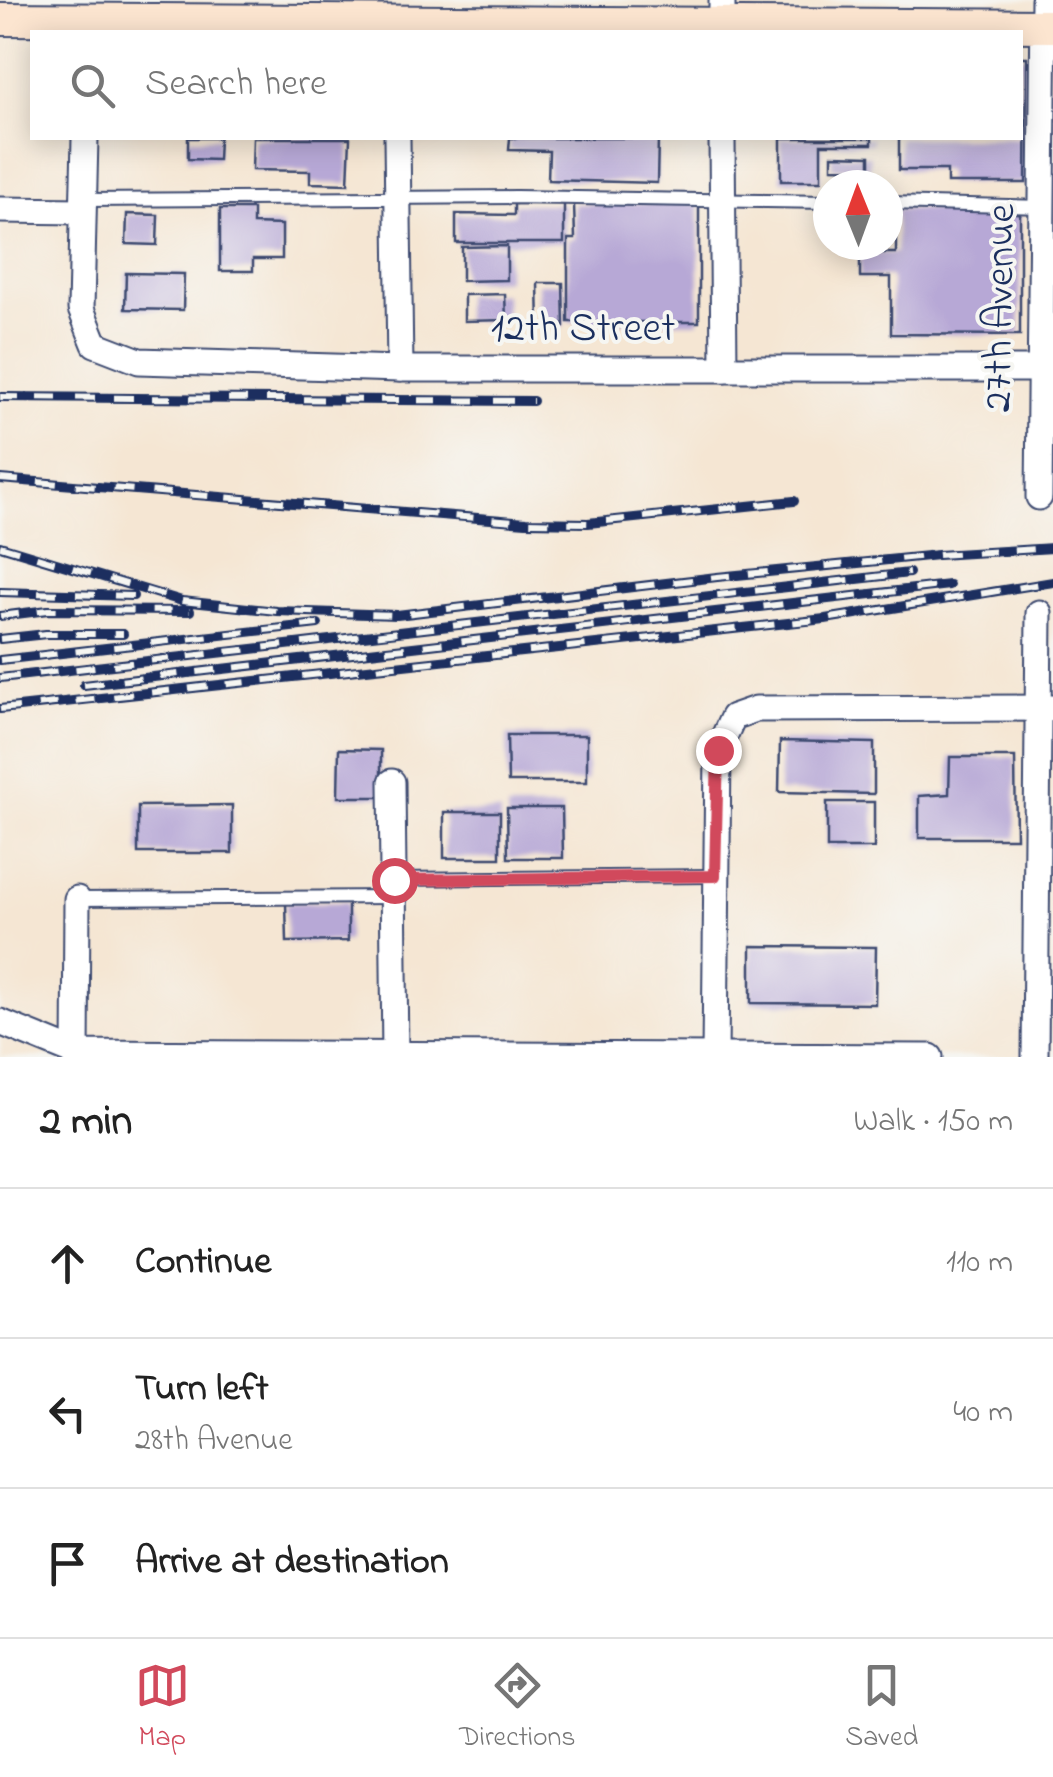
<!DOCTYPE html>
<html lang="en">
<head>
<meta charset="utf-8">
<style>
	body { margin:0; font-family:"Indie Flower",sans-serif; background:#f2f2f2; color:#222 }
	.compass { position:absolute; left:813px; top:170px; width:90px; height:90px; border-radius:50%; background:#fff; box-shadow:0 5px 25px #0003; rotate:359deg }
	.stop { position:absolute; width:30px; height:30px; margin:-22px; border:8px solid #d1495b; border-radius:50%; background:#fff }
	.stop.end { background:#d1495b; border-color:#fff; box-shadow:0 2px 10px #0008 }
	.list { margin:0; padding:0; list-style:none }
	h2 { display:flex; justify-content:space-between; align-items:center; height:130px; margin:0; padding:0 40px; font-size:42px }
	h2 small { font-size:32px; font-weight:400; color:#767676 }
	.list li { display:grid; grid-template-columns:65px 1fr auto; gap:30px; align-items:center; box-sizing:border-box; height:150px; padding:0 40px; border-top:2px solid #e0e0e0 }
	.list b { display:block; font-size:38px; white-space:nowrap }
	.list p { margin:0; font-size:32px; white-space:nowrap; color:#767676 }
	.list em { font-size:32px; font-style:normal; color:#767676 }
	.icon { flex:none; width:55px; height:55px; fill:none; stroke:currentColor; stroke-width:2; stroke-linecap:round; stroke-linejoin:round }
	.map { position:relative; flex:none; width:1053px; height:1057px; overflow:hidden }
	.search { position:absolute; background:#fff; box-shadow:0 5px 25px #0003; left:30px; right:30px; top:30px; height:110px; display:flex; align-items:center; gap:25px; box-sizing:border-box; padding:0 35px; border-radius:0px; color:#767676; font-size:38px }
	.sheet { height:580px; background:#fff }
	nav { display:flex; justify-content:space-around; align-items:center; box-sizing:border-box; height:140px; border-top:2px solid #e0e0e0; background:#fff; font-size:28px; color:#767676 }
	nav a { display:grid; justify-items:center; gap:5px }
	nav .on { color:#d1495b }
	.map>svg:first-child { display:block }
</style>
</head>
<body>
<div class="map">
<svg width="1053" height="1057" viewBox="0 0 1053 1057">
	<rect width="100%" height="100%" fill="#f6f6f2"/>
	<filter id="ink" filterUnits="userSpaceOnUse"><feTurbulence type="fractalNoise" baseFrequency=".01" numOctaves="2"/><feDisplacementMap in="SourceGraphic" scale="20" xChannelSelector="R" yChannelSelector="G"/><feConvolveMatrix kernelMatrix="1 2 1 2 8 2 1 2 1" color-interpolation-filters="sRGB"/></filter>
	<filter id="wash" filterUnits="userSpaceOnUse"><feTurbulence type="fractalNoise" baseFrequency=".0048" numOctaves="4" result="noise"/><feDisplacementMap in="SourceGraphic" scale="40" xChannelSelector="R" yChannelSelector="G"/><feGaussianBlur stdDeviation="2.25" result="paint"/><feColorMatrix in="noise" values="0 0 0 0 0 0 0 0 0 0 0 0 0 0 0 0 0 1.4 0 .05"/><feComposite in="paint" operator="in"/></filter>
	<g filter="url(#wash)">
		<rect width="100%" height="100%" fill="#f5e6d3"/>
		<g id="blocks">
			<g fill="#b7a8d6">
				<polygon points="1020,57 1027,57 1026,183 947,183 947,170 899,170 899,138 1020,138"/>
				<polygon points="188,138 219,138 218,160 188,159"/>
				<polygon points="253,138 350,138 348,184 310,183 310,171 252,170"/>
				<polygon points="510,138 658,138 657,183 548,180 549,151 509,150"/>
				<polygon points="781,138 872,138 872,144 821,144 821,181 781,181"/>
				<polygon points="832,155 870,156 870,169 832,168"/>
				<polygon points="699,203 699,322 568,322 568,239 575,239 574,204"/>
				<polygon points="514,204 564,204 564,243 456,243 456,214 514,215"/>
				<polygon points="220,209 253,209 253,224 282,225 282,259 253,259 253,271 220,271"/>
				<polygon points="896,209 1020,210 1020,335 891,334 891,277 860,277 860,253 896,253"/>
				<polygon points="127,214 158,215 157,245 126,244"/>
				<polygon points="507,246 507,280 462,281 462,247"/>
				<polygon points="126,273 184,274 183,310 125,309"/>
				<polygon points="538,283 563,283 564,327 539,327"/>
				<polygon points="505,294 506,320 464,321 464,295"/>
				<polygon points="507,735 587,735 587,782 508,782"/>
				<polygon points="780,741 874,743 874,794 779,792"/>
				<polygon points="339,749 381,750 381,797 338,797"/>
				<polygon points="950,757 1015,757 1016,838 919,838 919,796 949,794"/>
				<rect x="827" y="802" width="47" height="46"/>
				<polygon points="232,805 232,853 138,853 138,806"/>
				<polygon points="507,808 562,808 563,858 508,858"/>
				<rect x="444" y="812" width="56" height="46"/>
				<polygon points="348,902 348,941 287,942 286,903"/>
				<polygon points="751,946 876,947 875,1004 751,1003"/>
			</g>
		</g>
	</g>
	<g filter="url(#ink)">
		<use href="#blocks" fill-opacity="0" stroke="#3c4a70" stroke-width="2.5"/>
		<g fill="none" stroke-linecap="round" stroke-linejoin="round">
			<defs>
				<g id="service">
					<polyline points="83,200 516,197 828,202"/>
					<polyline points="888,203 1045,207"/>
					<polyline points="394,879 715,876"/>
					<polyline points="77,899 395,897"/>
				</g>
				<g id="minor">
					<polyline points="722,32 722,0"/>
					<polyline points="85,138 81,309 95,344 139,361 400,369 1053,369"/>
					<polyline points="397,138 400,369"/>
					<polyline points="722,138 724,369"/>
					<polyline points="0,210 82,211"/>
					<polyline points="1039,497 1044,0"/>
					<polyline points="392,782 395,1057"/>
					<polyline points="0,1022 76,1053 930,1057"/>
					<polyline points="76,1057 77,899"/>
					<polyline points="715,1057 718,750 733,717 756,709 1053,708"/>
					<polyline points="1035,1057 1039,613"/>
				</g>
				<polyline id="secondary" points="0,19 1053,26"/>
			</defs>
			<use href="#service" stroke="#3c4a70" stroke-width="16"/>
			<use href="#minor" stroke="#3c4a70" stroke-width="29"/>
			<use href="#secondary" stroke="#3c4a70" stroke-width="36"/>
			<use href="#service" stroke="#fff" stroke-width="12"/>
			<use href="#minor" stroke="#fff" stroke-width="25"/>
			<use href="#secondary" stroke="#fce5d0" stroke-width="32"/>
			<defs>
				<g id="rail">
					<polyline points="0,397 533,401"/>
					<polyline points="0,479 526,522 588,523 794,501"/>
					<polyline points="0,546 182,601 277,611 397,615 717,577 938,555 1053,548"/>
					<polyline points="0,592 133,596"/>
					<polyline points="0,616 48,610 190,611"/>
					<polyline points="0,639 46,634 123,634"/>
					<polyline points="0,660 318,624"/>
					<polyline points="0,678 909,573"/>
					<polyline points="84,685 949,585"/>
					<polyline points="0,709 825,619 1053,582"/>
				</g>
			</defs>
			<use href="#rail" stroke="#1b2f5e" stroke-width="10"/>
			<use href="#rail" stroke="#f6f6f2" stroke-width="6" stroke-dasharray="19" stroke-linecap="butt"/>
		</g>
	</g>
	<g fill="none" stroke-linecap="round" stroke-linejoin="round" filter="url(#ink)">
		<polyline stroke="#d1495b" stroke-width="12" points="394,880 715,876 718,750"/>
	</g>
	<g text-anchor="middle" dominant-baseline="central" stroke-width="8" stroke-linejoin="round" paint-order="stroke">
		<g font-size="42" fill="#1b2f5e" stroke="#f6f6f2">
			<text transform="translate(1001 308) rotate(-89)">27th Avenue</text>
			<text x="583" y="329">12th Street</text>
		</g>
	</g>
</svg>
<svg class="compass" viewBox="-18 -18 36 36"><path d="M0-13l5 13h-10z" fill="#e53935"/><path d="M0 13l5-13h-10z" fill="#767676"/></svg>
<div class="stop" style="left:394px;top:880px"></div>
<div class="stop end" style="left:718px;top:750px"></div>
<div class="search"><svg class="icon" aria-label="search" viewBox="0 0 24 24"><circle cx="10" cy="10" r="6"/><path d="M15 15l6 6"/></svg>Search here</div>
</div>
<section class="sheet">
<h2>2 min<small>Walk · 150 m</small></h2>
<ul class="list">
<li><svg class="icon" aria-label="ahead" viewBox="0 0 24 24"><path d="M12 20V5M6 11l6-6 6 6"/></svg><div><b>Continue</b></div><em>110 m</em></li>
<li><svg class="icon" aria-label="left" viewBox="0 0 24 24"><path d="M17 20v-9H6M10 6l-5 5 5 5"/></svg><div><b>Turn left</b><p>28th Avenue</p></div><em>40 m</em></li>
<li><svg class="icon" aria-label="arrive" viewBox="0 0 24 24"><path d="M6 21V4h12l-3 4 3 4H6"/></svg><div><b>Arrive at destination</b></div></li>
</ul>
</section>
<nav>
<a class="on"><svg class="icon" aria-label="map" viewBox="0 0 24 24"><path d="M3 6l6-2 6 2 6-2v14l-6 2-6-2-6 2zM9 4v14M15 6v14"/></svg>Map</a>
<a><svg class="icon" aria-label="directions" viewBox="0 0 24 24"><path d="M12 3l9 9-9 9-9-9zM9 14v-3h6M13 9l2 2-2 2"/></svg>Directions</a>
<a><svg class="icon" aria-label="saved" viewBox="0 0 24 24"><path d="M7 4h10v16l-5-4-5 4z"/></svg>Saved</a>
</nav>
</body>
</html>
